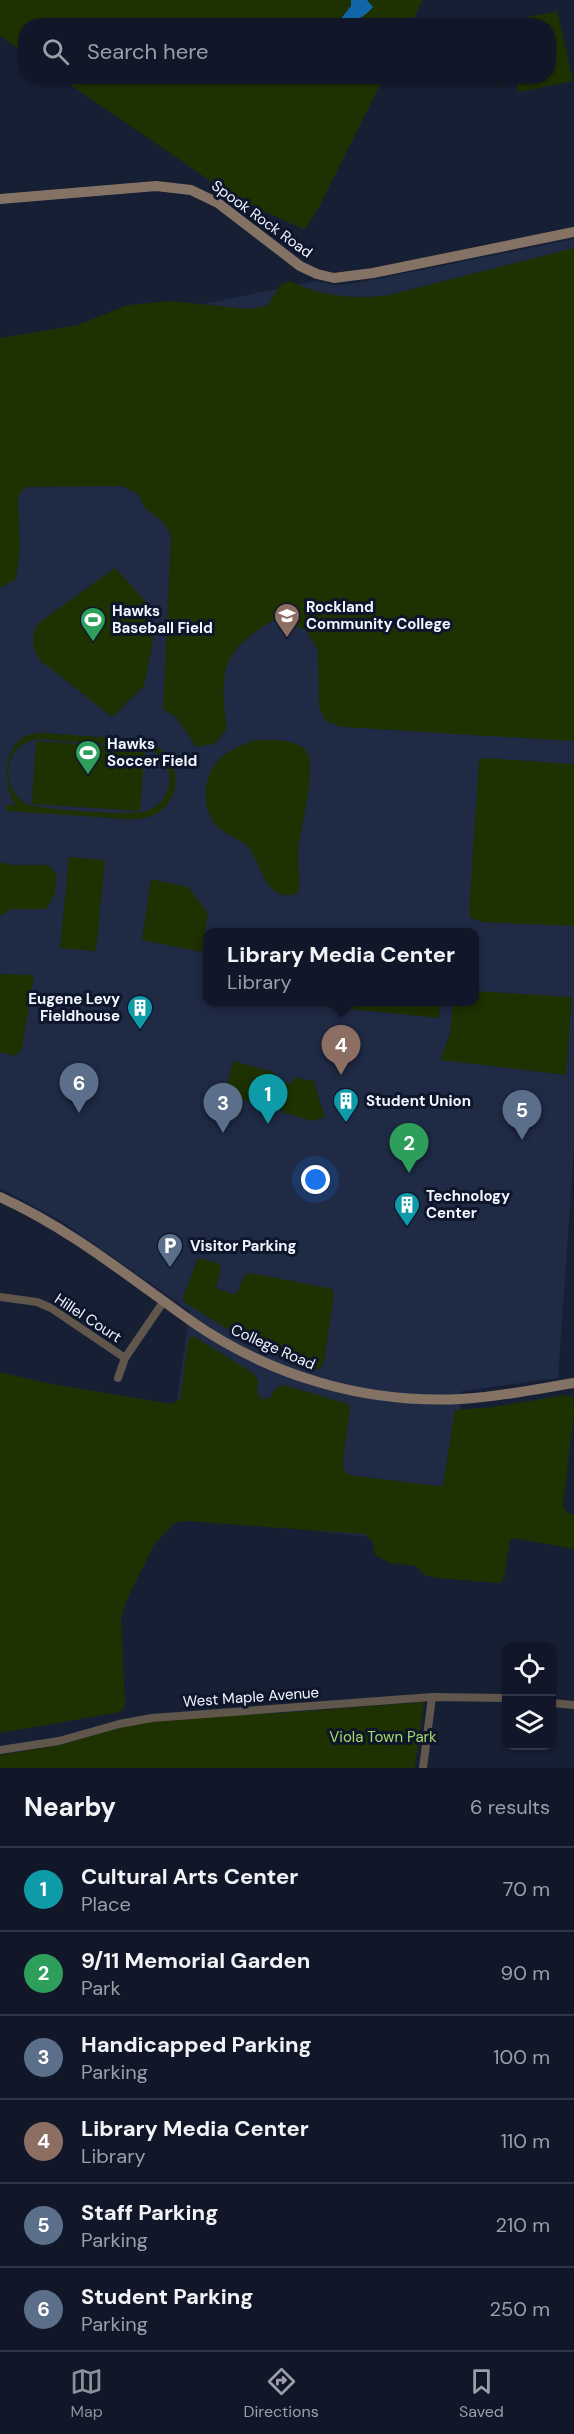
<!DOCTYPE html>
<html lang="en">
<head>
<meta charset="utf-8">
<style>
	body { margin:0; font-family:"DM Sans",sans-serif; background:#1a2030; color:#f1f3f6 }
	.controls { position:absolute; right:18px; bottom:18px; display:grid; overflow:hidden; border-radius:12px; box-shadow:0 2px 4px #0004 }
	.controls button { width:54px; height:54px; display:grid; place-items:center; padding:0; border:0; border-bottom:2px solid #303645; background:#111728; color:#f1f3f6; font:30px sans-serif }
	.you { position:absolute; left:316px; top:1180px; width:21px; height:21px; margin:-15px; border:4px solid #fff; border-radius:50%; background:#1a73e8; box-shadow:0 0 0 9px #1a73e833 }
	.badge { display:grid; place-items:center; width:39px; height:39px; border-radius:50%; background:#8c9099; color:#fff; font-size:20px; font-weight:700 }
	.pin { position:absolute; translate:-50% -50px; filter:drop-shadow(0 2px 3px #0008) }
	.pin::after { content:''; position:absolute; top:32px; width:21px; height:18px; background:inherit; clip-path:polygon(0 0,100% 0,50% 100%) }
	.popup { position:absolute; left:203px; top:928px; width:276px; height:78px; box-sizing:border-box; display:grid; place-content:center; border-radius:12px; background:#111728; filter:drop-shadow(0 2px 4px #0005); font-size:20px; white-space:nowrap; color:#9c9fa8 }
	.popup b { font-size:22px; color:#f1f3f6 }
	.popup::after { content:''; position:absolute; left:50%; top:100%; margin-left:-12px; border:12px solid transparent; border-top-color:#111728 }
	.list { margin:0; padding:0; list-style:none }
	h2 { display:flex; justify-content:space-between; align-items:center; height:78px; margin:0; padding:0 24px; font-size:26px }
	h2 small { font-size:20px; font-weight:400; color:#9c9fa8 }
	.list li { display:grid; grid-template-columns:39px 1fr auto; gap:18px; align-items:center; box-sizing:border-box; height:84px; padding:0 24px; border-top:2px solid #303645 }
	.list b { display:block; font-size:22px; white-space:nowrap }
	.list p { margin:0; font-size:20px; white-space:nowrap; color:#9c9fa8 }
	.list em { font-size:20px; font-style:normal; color:#9c9fa8 }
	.icon { flex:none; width:33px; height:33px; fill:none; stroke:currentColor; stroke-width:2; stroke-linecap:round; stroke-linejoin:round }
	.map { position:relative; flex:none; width:574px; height:1768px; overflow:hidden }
	.search { position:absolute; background:#111728; box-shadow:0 2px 4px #0004; left:18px; right:18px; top:18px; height:66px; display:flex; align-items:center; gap:15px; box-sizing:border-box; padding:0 21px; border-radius:24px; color:#9c9fa8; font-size:22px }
	.sheet { height:582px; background:#111728 }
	nav { display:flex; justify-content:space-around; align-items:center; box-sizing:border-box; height:84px; border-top:2px solid #303645; background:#111728; font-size:16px; color:#9c9fa8 }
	nav a { display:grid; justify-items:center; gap:3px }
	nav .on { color:#8c9099 }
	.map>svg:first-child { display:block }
</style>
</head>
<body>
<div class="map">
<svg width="574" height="1768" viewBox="0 0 574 1768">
	<rect width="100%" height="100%" fill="#171f35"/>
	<path fill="#1f2a45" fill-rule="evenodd" d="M574 239V1149L558 1378 462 1391 443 1546 161 1512 190 1311 61 1221 0 1188V346L315 281 333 285 357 283ZM208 932H475V1002H208Z"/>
	<g fill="#1e3101" fill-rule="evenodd">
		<polygon points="0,0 423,0 410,25 26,26 25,53 0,36"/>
		<polygon points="557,11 573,81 519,92 516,80 498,84 496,88 493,77 548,76 548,26 506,25 505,22"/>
		<polygon points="59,77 384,77 319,207 305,230 231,195"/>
		<path d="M574 248V741L342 727 326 721 319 707 318 651 306 630 276 619C221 650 219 670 227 729L214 744 196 747 176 717 163 709 171 535 163 522 145 508 138 494 122 486 25 487 18 497 20 548 16 579 0 588V338L78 325 128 305 171 301 248 309 267 306 281 284 290 281C321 296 354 300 389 295Z"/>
		<path d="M115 568 149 605 153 641 144 686 112 717 41 661C32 649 29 635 40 622Z"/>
		<path d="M44 733 140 740C184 747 189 807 145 818 131 821 113 818 99 817 68 815 37 813 6 811V805H15C0 778 4 731 44 733ZM38 739 147 747C158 752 167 761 169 774 172 790 162 805 147 811 132 816 43 810 26 804 0 787 2 744 38 739Z"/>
		<path d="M256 740C271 740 300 738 308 754 316 772 300 830 298 851 297 865 302 879 298 893 266 905 262 865 249 848 241 838 223 835 215 824 200 805 203 772 223 756 232 749 245 743 256 740Z"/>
		<polygon points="36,741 145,748 140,811 32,804"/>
		<polygon points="483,758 574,764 574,926 482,922 471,918 469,912 479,761"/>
		<polygon points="69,857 105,860 96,951 60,948"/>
		<polygon points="0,862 13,865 48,865 57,874 54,896 46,909 11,909 0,916"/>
		<polygon points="151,879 188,887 208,913 202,952 142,940"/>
		<polygon points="0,974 34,975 22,1048 16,1056 0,1052"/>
		<polygon points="475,991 572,997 566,1075 440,1060 450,1034 453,1002 475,1002"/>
		<polygon points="307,1002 440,1002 439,1018 310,1005"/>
		<polygon points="233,1061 274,1072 277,1080 290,1084 296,1077 309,1081 313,1079 325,1117 312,1121 284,1113 284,1111 229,1096 228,1089 226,1088"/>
		<polygon points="201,1258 219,1264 221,1269 216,1288 233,1294 237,1293 245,1275 251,1273 332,1289 334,1294 324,1362 320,1368 315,1370 296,1364 250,1343 184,1302 183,1298 197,1260"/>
		<polygon points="193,1336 253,1373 258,1380 257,1392 262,1399 270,1398 276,1388 283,1385 349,1404 350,1409 343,1463 344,1470 348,1475 438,1486 443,1485 455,1410 493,1407 566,1395 573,1397 574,1413 563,1505 566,1512 574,1515 574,1549 514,1538 510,1540 504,1578 500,1583 438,1578 424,1575 416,1566 390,1563 375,1555 373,1542 365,1534 186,1521 174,1523 154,1545 127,1599 121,1619 125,1705 120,1712 0,1733 0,1372 46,1383 172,1404 180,1399 188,1343 189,1338"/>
		<polygon points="424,1702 415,1768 0,1768 0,1755 61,1745 152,1718 283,1713"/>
	</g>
	<path fill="#1166a9" d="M351 0H367L373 7C366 16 358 18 351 25H336L351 6Z"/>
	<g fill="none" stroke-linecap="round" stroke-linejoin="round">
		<g stroke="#60564c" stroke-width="8">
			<polyline points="0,1297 37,1302 51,1308 125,1358"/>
			<polyline points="118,1378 125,1358 164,1301"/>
			<polyline points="552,1703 574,1705"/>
			<polyline points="0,1750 59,1741 119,1724 152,1718 432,1697 506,1698"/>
			<polyline points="423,1768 432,1697"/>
		</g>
		<g stroke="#847364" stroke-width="10">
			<polyline points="0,199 156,186 191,190 218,203 300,266 317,274 334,278 373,273 574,232"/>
			<path d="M0 1197C69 1228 129 1277 191 1321 270 1376 365 1404 461 1399 499 1397 537 1389 574 1383"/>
		</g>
	</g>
	<defs>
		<symbol id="university-pin" viewBox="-11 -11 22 30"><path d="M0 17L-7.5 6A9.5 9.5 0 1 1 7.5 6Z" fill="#8d6e63" stroke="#0e162b"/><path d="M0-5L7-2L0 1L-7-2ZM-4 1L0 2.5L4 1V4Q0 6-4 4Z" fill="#fff"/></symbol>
		<symbol id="stadium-pin" viewBox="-11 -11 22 30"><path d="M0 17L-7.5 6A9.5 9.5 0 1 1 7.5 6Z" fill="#2e9e5b" stroke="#0e162b"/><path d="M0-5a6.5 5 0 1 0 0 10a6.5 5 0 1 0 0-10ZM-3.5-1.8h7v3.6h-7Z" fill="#fff"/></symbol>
		<symbol id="building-pin" viewBox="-11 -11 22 30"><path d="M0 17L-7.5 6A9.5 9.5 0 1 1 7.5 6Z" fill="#0f9aa8" stroke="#0e162b"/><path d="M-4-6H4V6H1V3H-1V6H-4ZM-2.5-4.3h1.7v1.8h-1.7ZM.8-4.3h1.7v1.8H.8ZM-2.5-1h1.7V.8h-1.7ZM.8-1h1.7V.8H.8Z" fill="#fff"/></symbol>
		<symbol id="parking-pin" viewBox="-11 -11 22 30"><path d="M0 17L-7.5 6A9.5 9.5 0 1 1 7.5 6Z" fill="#5c6f8a" stroke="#0e162b"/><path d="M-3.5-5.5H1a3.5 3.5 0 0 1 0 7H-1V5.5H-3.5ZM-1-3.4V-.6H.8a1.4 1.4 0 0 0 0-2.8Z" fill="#fff"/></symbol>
	</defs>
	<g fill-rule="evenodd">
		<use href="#university-pin" x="272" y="601" width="30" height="40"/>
		<use href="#stadium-pin" x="78" y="605" width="30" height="40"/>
		<use href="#stadium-pin" x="73" y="738" width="30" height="40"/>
		<use href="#building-pin" x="125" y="993" width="30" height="40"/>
		<use href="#building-pin" x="331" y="1086" width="30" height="40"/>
		<use href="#building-pin" x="392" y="1190" width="30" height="40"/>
		<use href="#parking-pin" x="155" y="1231" width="30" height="40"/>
	</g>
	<g text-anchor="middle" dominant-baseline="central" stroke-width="6" stroke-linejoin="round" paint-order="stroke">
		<g font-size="15" fill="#f1f5fe" stroke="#0e162b">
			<text transform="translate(262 219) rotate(36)">Spook Rock Road</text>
			<text transform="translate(88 1318) rotate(33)">Hillel Court</text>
			<text transform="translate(273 1347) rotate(24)">College Road</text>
			<text transform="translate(251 1697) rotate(-4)">West Maple Avenue</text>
		</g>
		<g font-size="15" font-weight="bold" fill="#f1f5fe" stroke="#0e162b" text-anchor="start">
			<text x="306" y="607">Rockland<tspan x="306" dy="17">Community College</tspan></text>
			<text x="112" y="611">Hawks<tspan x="112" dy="17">Baseball Field</tspan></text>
			<text x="107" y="744">Hawks<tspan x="107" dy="17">Soccer Field</tspan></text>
			<text x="120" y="999" text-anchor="end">Eugene Levy<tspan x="120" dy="17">Fieldhouse</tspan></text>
			<text x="366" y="1101">Student Union</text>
			<text x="426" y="1196">Technology<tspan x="426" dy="17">Center</tspan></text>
			<text x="190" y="1246">Visitor Parking</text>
		</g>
		<g font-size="15" fill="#a6dc66" stroke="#0e162b">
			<text x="383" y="1737">Viola Town Park</text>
		</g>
	</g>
</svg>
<div class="controls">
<button><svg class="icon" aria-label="locate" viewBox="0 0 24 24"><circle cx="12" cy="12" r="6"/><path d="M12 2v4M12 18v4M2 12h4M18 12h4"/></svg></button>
<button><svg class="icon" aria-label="layers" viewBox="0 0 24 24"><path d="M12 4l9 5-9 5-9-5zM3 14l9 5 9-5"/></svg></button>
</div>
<div class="you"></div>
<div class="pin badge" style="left:268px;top:1124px;background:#0f9aa8">1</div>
<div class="pin badge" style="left:409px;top:1173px;background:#2e9e5b">2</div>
<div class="pin badge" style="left:223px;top:1133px;background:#5c6f8a">3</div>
<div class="pin badge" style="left:341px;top:1075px;background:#8d6e63">4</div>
<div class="popup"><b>Library Media Center</b>Library</div>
<div class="pin badge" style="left:522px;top:1140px;background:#5c6f8a">5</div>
<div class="pin badge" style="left:79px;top:1113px;background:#5c6f8a">6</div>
<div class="search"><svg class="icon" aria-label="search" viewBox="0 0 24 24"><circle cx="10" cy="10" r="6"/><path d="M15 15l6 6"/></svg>Search here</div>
</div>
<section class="sheet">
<h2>Nearby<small>6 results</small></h2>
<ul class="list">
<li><span class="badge" style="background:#0f9aa8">1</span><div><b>Cultural Arts Center</b><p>Place</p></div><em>70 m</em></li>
<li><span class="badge" style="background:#2e9e5b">2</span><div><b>9/11 Memorial Garden</b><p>Park</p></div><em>90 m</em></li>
<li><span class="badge" style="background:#5c6f8a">3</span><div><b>Handicapped Parking</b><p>Parking</p></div><em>100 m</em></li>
<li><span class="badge" style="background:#8d6e63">4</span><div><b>Library Media Center</b><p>Library</p></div><em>110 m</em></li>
<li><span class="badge" style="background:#5c6f8a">5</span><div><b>Staff Parking</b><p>Parking</p></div><em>210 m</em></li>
<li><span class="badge" style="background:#5c6f8a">6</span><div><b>Student Parking</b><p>Parking</p></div><em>250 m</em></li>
</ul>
</section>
<nav>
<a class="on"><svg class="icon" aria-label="map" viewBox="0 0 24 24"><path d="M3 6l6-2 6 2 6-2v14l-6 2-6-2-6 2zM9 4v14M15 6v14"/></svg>Map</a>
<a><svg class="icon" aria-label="directions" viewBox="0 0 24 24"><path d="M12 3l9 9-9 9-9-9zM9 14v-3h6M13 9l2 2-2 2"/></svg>Directions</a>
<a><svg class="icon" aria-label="saved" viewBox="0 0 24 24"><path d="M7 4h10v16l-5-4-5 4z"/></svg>Saved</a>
</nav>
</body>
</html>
